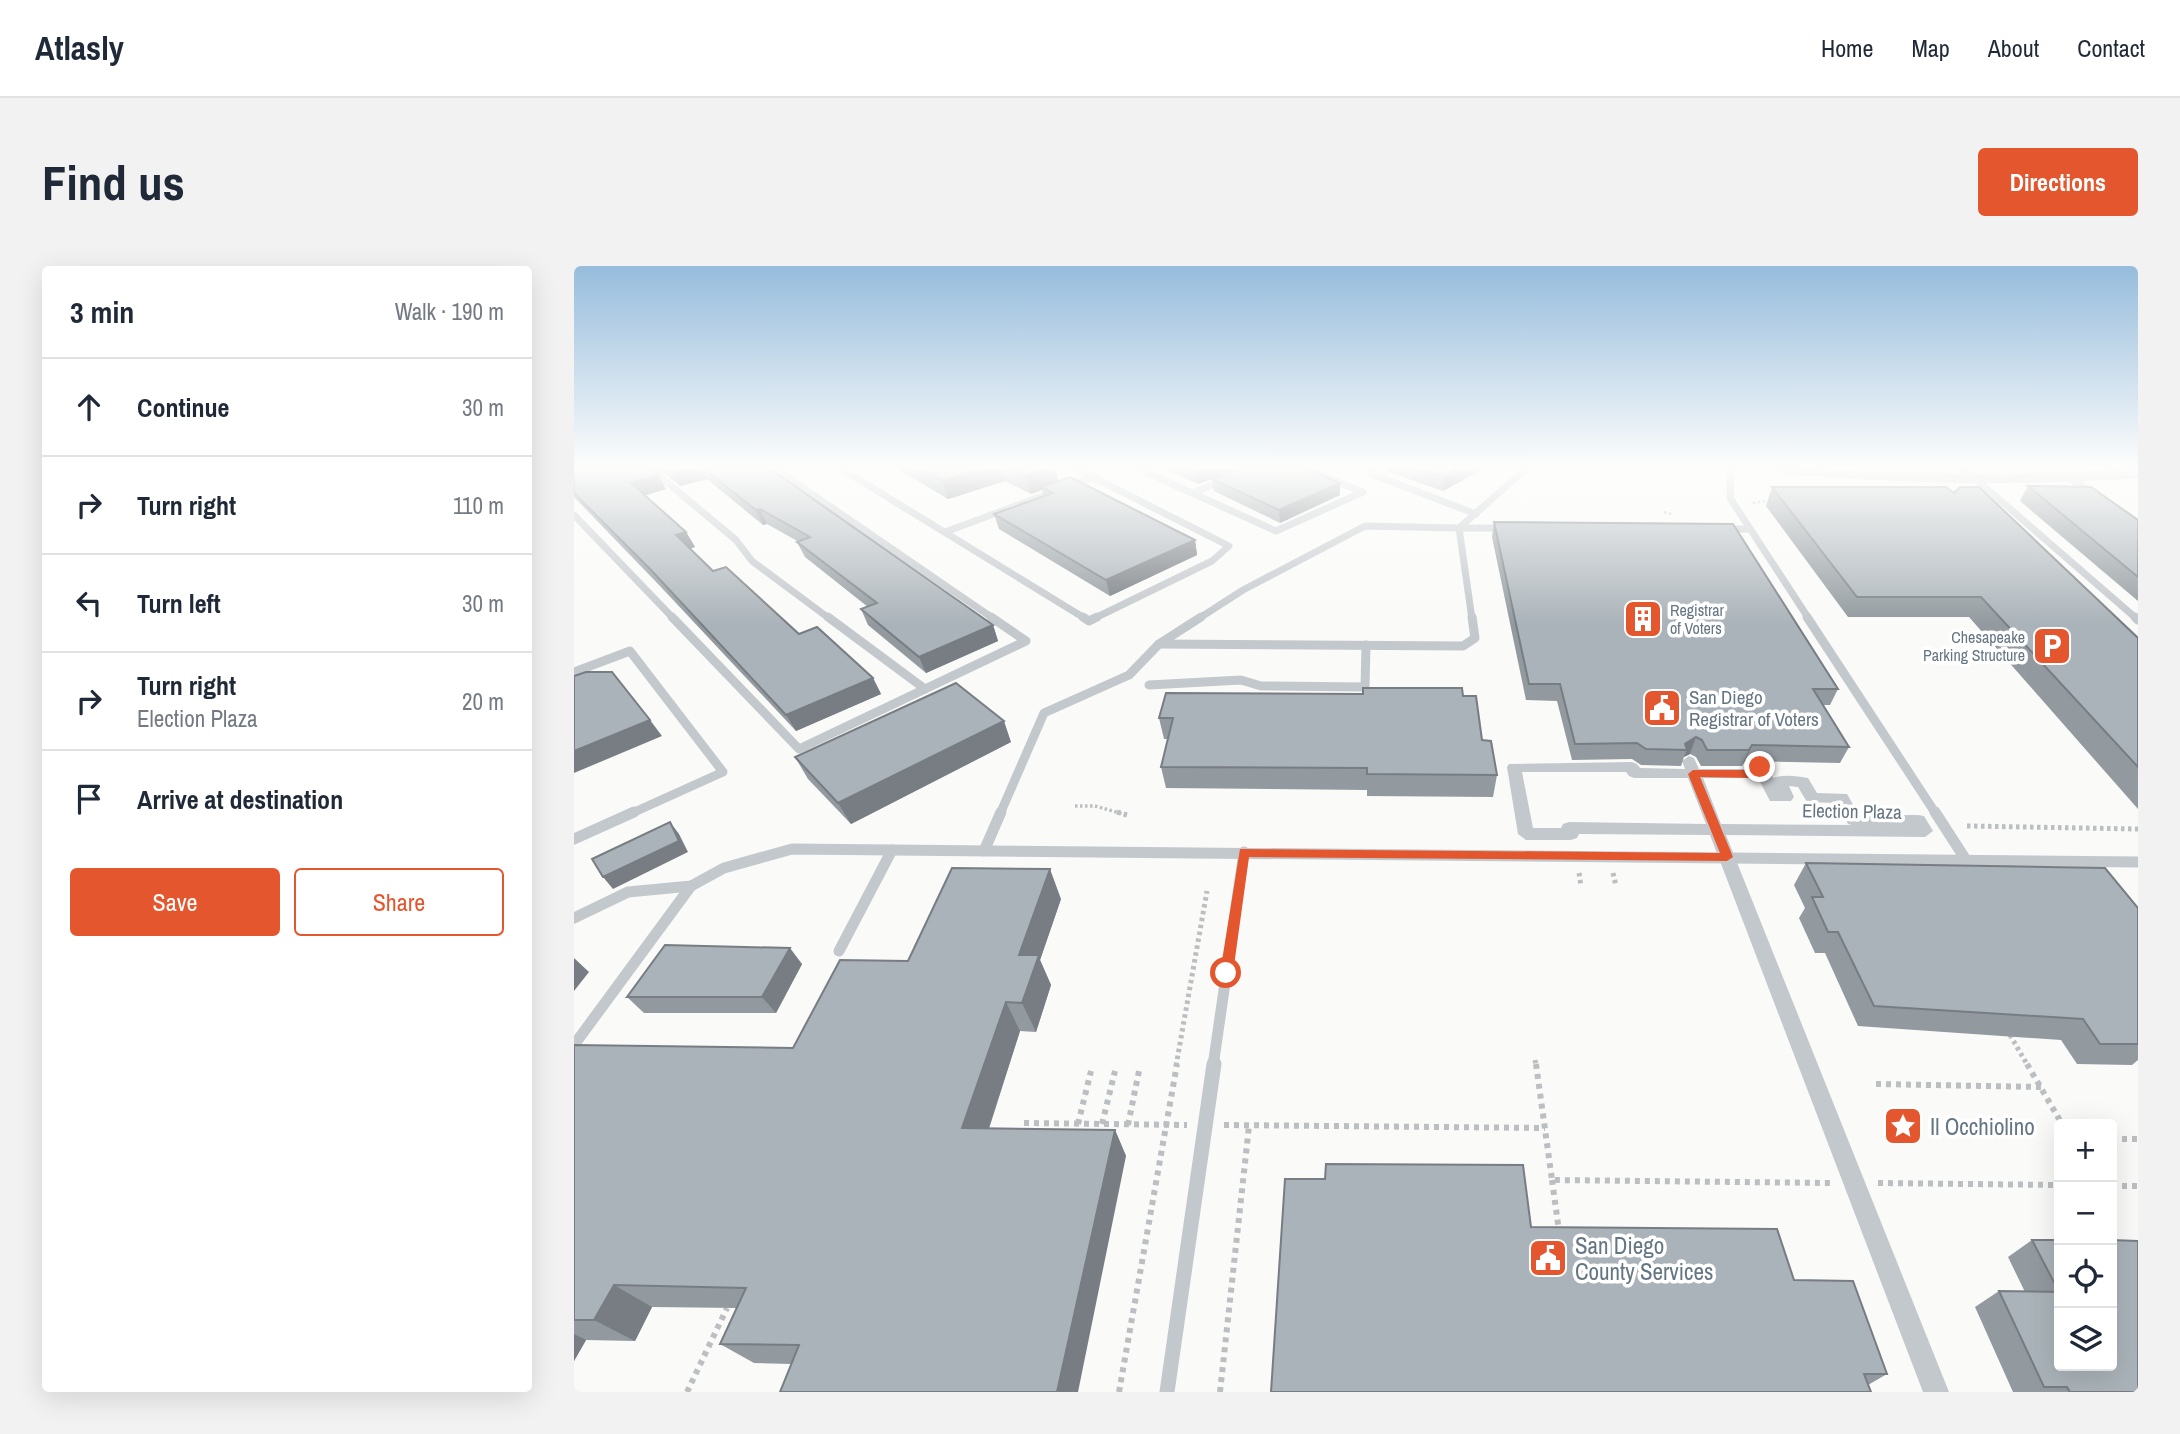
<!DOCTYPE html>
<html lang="en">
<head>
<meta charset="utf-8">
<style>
	body { margin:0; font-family:"Archivo Narrow",sans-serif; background:#f2f2f3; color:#1f2937 }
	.controls { position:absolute; right:21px; bottom:21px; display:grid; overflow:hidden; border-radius:7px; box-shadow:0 7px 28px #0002 }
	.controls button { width:63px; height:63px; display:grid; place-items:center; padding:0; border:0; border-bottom:2px solid #e0e1e3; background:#fff; color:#1f2937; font:35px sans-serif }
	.stop { position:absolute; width:21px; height:21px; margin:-16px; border:5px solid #e4572e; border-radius:50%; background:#fff }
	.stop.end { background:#e4572e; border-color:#fff; box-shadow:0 2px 7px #0008 }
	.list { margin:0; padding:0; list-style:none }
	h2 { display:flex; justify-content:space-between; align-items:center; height:91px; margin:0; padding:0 28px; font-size:30px }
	h2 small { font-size:23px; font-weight:400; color:#747a83 }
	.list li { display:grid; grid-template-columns:46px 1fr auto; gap:21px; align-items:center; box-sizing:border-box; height:98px; padding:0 28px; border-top:2px solid #e0e1e3 }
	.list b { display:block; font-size:26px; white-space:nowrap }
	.list p { margin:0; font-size:23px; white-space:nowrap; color:#747a83 }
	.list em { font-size:23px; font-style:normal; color:#747a83 }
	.actions { display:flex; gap:14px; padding:21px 28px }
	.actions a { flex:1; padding:16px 0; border:2px solid #e4572e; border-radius:7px; text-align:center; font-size:24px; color:#e4572e }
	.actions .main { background:#e4572e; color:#fff }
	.icon { flex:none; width:38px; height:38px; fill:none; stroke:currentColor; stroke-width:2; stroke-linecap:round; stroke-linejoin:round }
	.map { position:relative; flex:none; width:1564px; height:1126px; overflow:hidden; border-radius:7px }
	header { display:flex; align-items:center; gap:42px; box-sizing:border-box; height:98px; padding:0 35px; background:#fff; border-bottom:2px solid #e0e1e3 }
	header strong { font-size:33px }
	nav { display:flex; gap:38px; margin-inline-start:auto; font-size:24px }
	.intro { display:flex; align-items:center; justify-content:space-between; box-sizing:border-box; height:168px; padding:0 42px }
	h1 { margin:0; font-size:49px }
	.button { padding:18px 32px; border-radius:7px; background:#e4572e; color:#fff; font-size:24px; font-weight:700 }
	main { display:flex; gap:42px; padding:0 42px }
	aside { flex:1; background:#fff; border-radius:7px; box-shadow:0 7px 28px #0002 }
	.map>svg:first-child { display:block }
</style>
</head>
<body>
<header>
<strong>Atlasly</strong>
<nav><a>Home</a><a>Map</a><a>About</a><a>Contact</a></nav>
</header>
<div class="intro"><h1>Find us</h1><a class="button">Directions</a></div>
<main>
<aside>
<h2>3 min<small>Walk · 190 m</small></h2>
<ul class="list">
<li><svg class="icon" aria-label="ahead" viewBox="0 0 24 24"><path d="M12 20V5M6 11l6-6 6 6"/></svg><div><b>Continue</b></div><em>30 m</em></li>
<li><svg class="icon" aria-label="right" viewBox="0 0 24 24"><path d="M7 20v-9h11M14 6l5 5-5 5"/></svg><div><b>Turn right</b></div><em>110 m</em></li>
<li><svg class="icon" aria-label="left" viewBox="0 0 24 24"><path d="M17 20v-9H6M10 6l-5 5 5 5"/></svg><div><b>Turn left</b></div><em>30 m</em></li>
<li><svg class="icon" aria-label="right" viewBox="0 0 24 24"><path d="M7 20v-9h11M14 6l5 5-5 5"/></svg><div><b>Turn right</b><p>Election Plaza</p></div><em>20 m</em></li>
<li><svg class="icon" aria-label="arrive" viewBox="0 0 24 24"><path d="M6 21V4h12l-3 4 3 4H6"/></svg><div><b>Arrive at destination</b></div></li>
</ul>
<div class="actions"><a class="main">Save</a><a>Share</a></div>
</aside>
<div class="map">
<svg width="1564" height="1126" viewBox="0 0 1564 1126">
	<rect width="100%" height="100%" fill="#fafaf8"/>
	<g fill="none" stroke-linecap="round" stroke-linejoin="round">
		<g stroke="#bbbfc2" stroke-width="2.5" stroke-dasharray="2.5 2.5" stroke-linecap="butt">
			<polyline points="1179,237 1198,234"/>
			<polyline points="1090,246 1097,248"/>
		</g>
		<polyline stroke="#bbbfc2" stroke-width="3.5" stroke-dasharray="2.5 2.5" stroke-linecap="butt" points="501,540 521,540 549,548"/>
		<g stroke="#bbbfc2" stroke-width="5" stroke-dasharray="3.5 3.5" stroke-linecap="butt">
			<polyline points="543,546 553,549"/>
			<polyline points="1393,560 1564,563"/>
			<polyline points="1005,607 1007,620"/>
			<polyline points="1039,607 1042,620"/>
			<polyline points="1436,769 1454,800"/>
			<polyline points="961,794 962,800"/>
			<polyline points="602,800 633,625"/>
		</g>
		<g stroke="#bbbfc2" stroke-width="6" stroke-dasharray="5 5" stroke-linecap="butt">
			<polyline points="962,798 978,914 1257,917"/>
			<polyline points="1453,798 1488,858"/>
			<polyline points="1302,818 1467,821"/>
			<polyline points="450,857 613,859"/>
			<polyline points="504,858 517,805"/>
			<polyline points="528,858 541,805"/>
			<polyline points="554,859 565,805"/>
			<polyline points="650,859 971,862"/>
			<polyline points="1538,873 1564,873"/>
			<polyline points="978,914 985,965"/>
			<polyline points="1304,917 1485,919"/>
			<polyline points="1538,920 1564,920"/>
			<polyline points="113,1126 153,1042"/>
			<polyline points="545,1126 603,798"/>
			<polyline points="646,1126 675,860"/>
		</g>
		<g stroke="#c3c8cc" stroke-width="7">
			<polyline points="76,202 162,274 178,295 256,353"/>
			<polyline points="200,202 420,353"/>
			<polyline points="266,202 512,353"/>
			<polyline points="501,202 655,280 638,295 519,353"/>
			<polyline points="563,202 702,265 789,226 729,202"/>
			<polyline points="804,202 795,207 902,248"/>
			<polyline points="1157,202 1156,232 1235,353"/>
			<polyline points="1389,202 1563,353"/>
			<polyline points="1495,212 1519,227"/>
			<polyline points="619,227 650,214"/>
			<polyline points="0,249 100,353"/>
			<polyline points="1150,263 1175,263"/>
			<polyline points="371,266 520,211"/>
			<polyline points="624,353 669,324 791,260 885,262 953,202"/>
			<polyline points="898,353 885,262 931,262"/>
		</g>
		<g stroke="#c3c8cc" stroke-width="9">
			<polyline points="98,351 225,483 452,375 417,351"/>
			<polyline points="254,351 351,423"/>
			<polyline points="509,351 515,355 523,351"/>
			<polyline points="1233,351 1362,548"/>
			<polyline points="1561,351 1564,354"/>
			<polyline points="585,378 889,380 901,372 898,351"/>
			<polyline points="0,406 56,385 149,506 56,548"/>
			<polyline points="575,419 667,414 687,420 791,421 792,379"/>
			<polyline points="426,548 470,447 555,409 585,378 627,351"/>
		</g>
		<g stroke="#c3c8cc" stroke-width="11">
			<polyline points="1361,546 1392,594"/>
			<polyline points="0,573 60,546"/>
			<polyline points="410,585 427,546"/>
			<polyline points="0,652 54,626 117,620 150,602 218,583 1564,596"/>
			<polyline points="265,685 318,584"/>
			<polyline points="0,779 117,620"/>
			<polyline points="639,800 670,586"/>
		</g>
		<polyline stroke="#c3c8cc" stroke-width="15" points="593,1126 640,798"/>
		<path fill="#c3c8cc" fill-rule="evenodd" d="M1115 490 1120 492 1125 503H1170L1171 498H1191L1199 512C1208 508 1224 510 1234 512L1243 527 1273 528 1285 549H1344L1350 550 1359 565 1351 571 1152 569 1375 1126H1349L1136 569 1005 568 1003 572 997 574H952L944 568 933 501 935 498 1058 496 1063 498 1066 502 1111 503 1108 495ZM948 506H1052L1055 510 1060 512H1114L1132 558 995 556 989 558 987 562H959ZM1129 512H1184L1196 535H1217L1220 531 1215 520 1224 521 1233 536 1263 537 1274 558 1278 559 1147 558Z"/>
		<path fill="#c3c8cc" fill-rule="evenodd" d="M1199 202 1430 208 1564 202V212C1461 219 1359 219 1257 211 1242 210 1210 212 1199 202Z"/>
	</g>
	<g fill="#929a9f">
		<polygon points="0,202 92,223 71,229 112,266 121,281 115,283 139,305 225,368 299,412 307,428 222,465 86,320 0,231"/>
		<polygon points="84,202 195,202 419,359 424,375 352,407 294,359 287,343 294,341 231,291 223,276 225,276 193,258 189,259 133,213 106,220"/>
		<polygon points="322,202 481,202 484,215 621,274 623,289 536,330 425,263 420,248 470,230 468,224 457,228 431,215 374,233"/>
		<polygon points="588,202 667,202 766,217 766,229 706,257 640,225 638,213 624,218"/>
		<polygon points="812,202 910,202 869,225 812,205"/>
		<polygon points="1454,220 1564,254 1564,335 1446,235"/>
		<polygon points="1198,221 1564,372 1564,543 1395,351 1274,351 1192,240"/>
		<polygon points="920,256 1264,423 1256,439 1249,439 1275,481 1266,497 1171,495 1168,500 1127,500 1122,491 1116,488 1110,491 1107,500 1067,499 1058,493 998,494 983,435 952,434 918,271"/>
		<polygon points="889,430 923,509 919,531 793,530 793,524 592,522 587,501 594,473 590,473 585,452"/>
		<polygon points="437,476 277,558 234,513 221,491"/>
		<polygon points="1232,597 1564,642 1564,794 1558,799 1503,798 1487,774 1284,760 1251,687 1241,687 1225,652 1231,642 1220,619"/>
		<polygon points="487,633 466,694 477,719 462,766 446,765 415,863 541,864 552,890 217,1098 180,1097 146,1078 162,1042 78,1041 61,1075 12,1074 0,1095 0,779 219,782 334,695"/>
		<polygon points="228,698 202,747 70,747 53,731"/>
		<polygon points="957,961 1220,1014 1313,1108 1294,1119"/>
		<polygon points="1458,974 1564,1126 1439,1126 1401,1041 1425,1025 1451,1026 1434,991"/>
	</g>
	<g fill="#777d82">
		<polygon points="115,202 127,202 133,213 106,220 99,206"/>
		<polygon points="410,202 427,202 431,215 374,233 368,215"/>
		<polygon points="475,202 481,202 485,218 468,221 468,224 457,228 452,210"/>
		<polygon points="634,202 667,202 624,218 623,206"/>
		<polygon points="886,202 910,202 869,225 870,211"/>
		<polygon points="84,209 92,223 66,231 57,217"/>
		<polygon points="766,217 766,229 706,257 705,244"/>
		<polygon points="186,243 193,258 189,259 182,244"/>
		<polygon points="112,266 121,281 110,284 102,269"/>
		<polygon points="621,274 623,289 536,330 532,314"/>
		<polygon points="419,359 424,375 352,407 345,391"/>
		<polygon points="299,412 307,428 222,465 212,449"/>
		<polygon points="76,454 88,470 0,507 0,485"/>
		<polygon points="430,455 437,476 277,558 264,537"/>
		<polygon points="1122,471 1116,488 1110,491 1113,484 1111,478"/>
		<polygon points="1178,479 1171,495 1168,500 1175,484"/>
		<polygon points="96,556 105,568 114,586 39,623 29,611"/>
		<polygon points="476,603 487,633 466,694 477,719 462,766 448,737 445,689"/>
		<polygon points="216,682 228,698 202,747 188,731"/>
		<polygon points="0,692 15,706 0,725"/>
		<polygon points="432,736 446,765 406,889 388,862"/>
		<polygon points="541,864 552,890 504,1126 483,1126"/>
		<polygon points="40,1019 78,1041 61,1075 20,1054"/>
		<polygon points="0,1068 12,1074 0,1095"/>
	</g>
	<g fill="#aab3b9" stroke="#777d82" stroke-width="2">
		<polygon points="0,202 75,202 84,209 57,217 112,266 102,269 139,305 152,301 225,368 243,361 299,412 212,449 77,304 0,227"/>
		<polygon points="94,202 115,202 99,206"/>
		<polygon points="129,202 195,202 419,359 345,391 287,343 303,337 223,276 236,271 186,243 182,244"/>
		<polygon points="345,202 410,202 368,215"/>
		<polygon points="435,202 475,202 452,210"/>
		<polygon points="613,202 634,202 623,206"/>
		<polygon points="667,202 730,202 766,217 705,244 638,213"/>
		<polygon points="843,202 886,202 870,211"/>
		<polygon points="496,211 621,274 532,314 420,248 479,227 468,221"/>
		<polygon points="1454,220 1517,221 1564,254 1564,311"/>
		<polygon points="1198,221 1372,221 1380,227 1386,221 1405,221 1564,372 1564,501 1407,331 1283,331"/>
		<polygon points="920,256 1159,258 1264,423 1239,423 1275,481 1178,479 1175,484 1133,484 1128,474 1122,471 1111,478 1113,484 1072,483 1063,477 1001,478 986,418 955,418"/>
		<polygon points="12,406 38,406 76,454 0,485 0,410"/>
		<polygon points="382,417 430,455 264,537 221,491"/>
		<polygon points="789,422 888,422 889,430 902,430 908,474 917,475 923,509 793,508 793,502 587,501 599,452 585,452 592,427 789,428"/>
		<polygon points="96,556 105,575 29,611 18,593"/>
		<polygon points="1232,597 1531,602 1564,642 1564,778 1526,778 1509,753 1300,740 1264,666 1254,666 1238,631 1249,631"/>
		<polygon points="378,602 476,603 445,689 465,689 448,737 432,736 388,862 541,864 483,1126 206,1126 225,1079 146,1078 172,1022 40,1019 20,1054 0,1054 0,779 219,782 266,694 334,695"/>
		<polygon points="91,679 216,682 188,731 53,731"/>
		<polygon points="752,898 949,899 957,961 1203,963 1220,1014 1279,1015 1313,1108 1290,1108 1297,1126 697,1126 711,913 751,913"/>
		<polygon points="1458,974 1485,974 1485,1100 1538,1100 1538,974 1564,975 1564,1126 1496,1126 1493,1121 1470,1121 1425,1025 1485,1026"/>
	</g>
	<linearGradient id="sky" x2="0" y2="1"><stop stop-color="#96bcdc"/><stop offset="0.56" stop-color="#fdfdfc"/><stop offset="1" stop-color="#fdfdfc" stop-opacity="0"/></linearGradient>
	<rect width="1564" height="359" fill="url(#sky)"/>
	<polygon fill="#e4572e" points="1176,497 1186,497 1191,501 1182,504 1184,508 1179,512 1126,511 1159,591 1153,595 675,591 659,707 652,712 646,707 666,583 1146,587 1114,508 1119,504 1172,504 1170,501"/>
	<defs>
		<symbol id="building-square" viewBox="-11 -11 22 22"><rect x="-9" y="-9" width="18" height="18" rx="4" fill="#e4572e" stroke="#fff"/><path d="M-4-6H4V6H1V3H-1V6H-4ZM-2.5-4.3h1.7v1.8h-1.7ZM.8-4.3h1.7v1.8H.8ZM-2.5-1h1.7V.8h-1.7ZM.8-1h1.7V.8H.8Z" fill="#fff"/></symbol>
		<symbol id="parking-square" viewBox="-11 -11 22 22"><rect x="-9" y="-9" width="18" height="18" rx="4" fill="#e4572e" stroke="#fff"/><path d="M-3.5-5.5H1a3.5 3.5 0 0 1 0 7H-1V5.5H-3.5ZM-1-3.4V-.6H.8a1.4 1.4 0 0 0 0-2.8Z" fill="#fff"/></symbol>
		<symbol id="civic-square" viewBox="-11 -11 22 22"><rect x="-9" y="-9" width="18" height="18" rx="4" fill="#e4572e" stroke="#fff"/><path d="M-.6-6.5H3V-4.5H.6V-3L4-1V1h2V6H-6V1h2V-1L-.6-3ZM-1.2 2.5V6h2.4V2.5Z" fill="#fff"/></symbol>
		<symbol id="sight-square" viewBox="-11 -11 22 22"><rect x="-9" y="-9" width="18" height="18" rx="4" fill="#e4572e" stroke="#fff"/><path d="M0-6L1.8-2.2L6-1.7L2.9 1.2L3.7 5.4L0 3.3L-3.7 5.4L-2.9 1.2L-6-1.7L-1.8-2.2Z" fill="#fff"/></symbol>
	</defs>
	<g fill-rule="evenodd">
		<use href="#building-square" x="1047" y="331" width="44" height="44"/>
		<use href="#parking-square" x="1456" y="358" width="44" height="44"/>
		<use href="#civic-square" x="1066" y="420" width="44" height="44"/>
		<use href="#sight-square" x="1307" y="838" width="44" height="44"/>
		<use href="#civic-square" x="952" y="970" width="44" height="44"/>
	</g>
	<g text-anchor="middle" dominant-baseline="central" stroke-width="7" stroke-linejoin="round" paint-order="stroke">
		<g font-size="16" fill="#657683" stroke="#fff" text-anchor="start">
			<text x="1096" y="344">Registrar<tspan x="1096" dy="18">of Voters</tspan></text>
			<text x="1451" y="371" text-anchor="end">Chesapeake<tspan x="1451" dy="18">Parking Structure</tspan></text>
		</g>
		<g font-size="19" fill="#657683" stroke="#fff" text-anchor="start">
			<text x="1115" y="431">San Diego<tspan x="1115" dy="22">Registrar of Voters</tspan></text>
		</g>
		<g font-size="19" fill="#657683" stroke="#fff">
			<text transform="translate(1278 545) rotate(1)">Election Plaza</text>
		</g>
		<g font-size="23" fill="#657683" stroke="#fff" text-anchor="start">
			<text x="1356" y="860">Il Occhiolino</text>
			<text x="1001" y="979">San Diego<tspan x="1001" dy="26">County Services</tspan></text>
		</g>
	</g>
</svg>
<div class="controls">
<button>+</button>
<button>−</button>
<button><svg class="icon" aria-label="locate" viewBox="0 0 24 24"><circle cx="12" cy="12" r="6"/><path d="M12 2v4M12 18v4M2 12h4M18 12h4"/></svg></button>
<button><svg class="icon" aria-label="layers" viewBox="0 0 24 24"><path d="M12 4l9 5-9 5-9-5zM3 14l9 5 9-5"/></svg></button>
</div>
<div class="stop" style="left:652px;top:707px"></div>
<div class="stop end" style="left:1186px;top:501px"></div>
</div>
</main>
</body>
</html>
